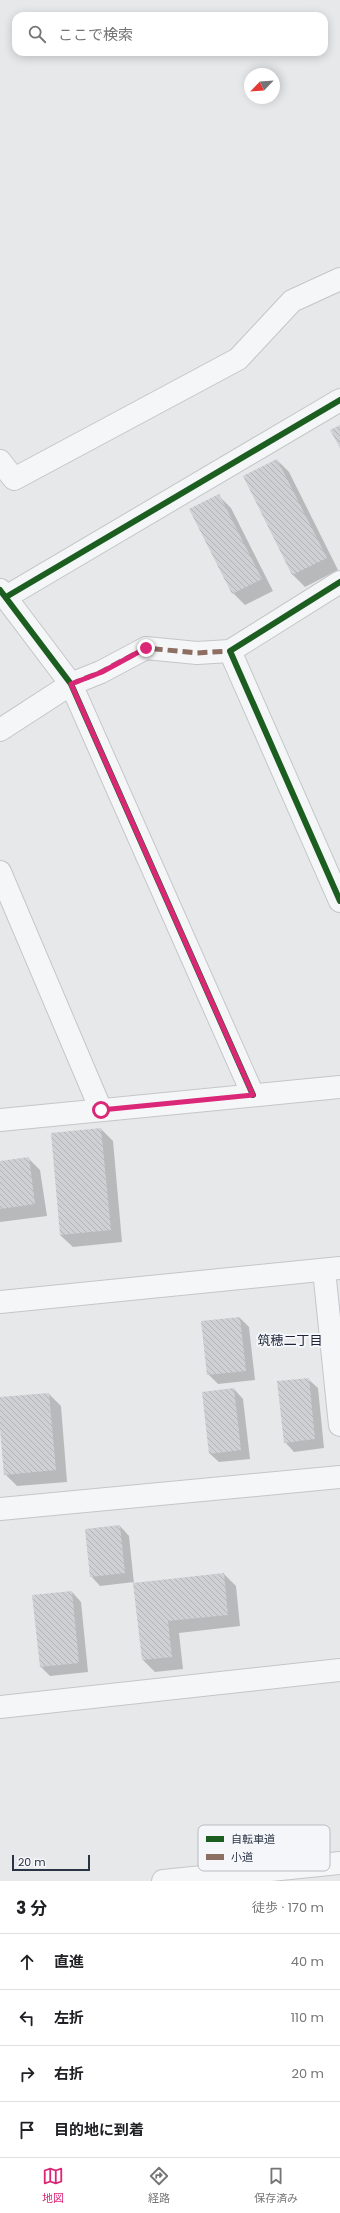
<!DOCTYPE html>
<html lang="ja">
<head>
<meta charset="utf-8">
<style>
	body { margin:0; font-family:Poppins,"Noto Sans JP",sans-serif; background:#f6f6f6; color:#202124 }
	.compass { position:absolute; left:244px; top:68px; width:36px; height:36px; border-radius:50%; background:#fff; box-shadow:0 2px 10px #0003; rotate:245deg }
	.scale { position:absolute; left:12px; bottom:10px; width:78px; box-sizing:border-box; padding-left:4px; border:2px solid #2b3445; border-top:0; font-size:11px; line-height:14px; white-space:nowrap; color:#2b3445; -webkit-text-stroke:3px #f4f6f9; paint-order:stroke }
	.stop { position:absolute; width:12px; height:12px; margin:-9px; border:3px solid #db2777; border-radius:50%; background:#fff }
	.stop.end { background:#db2777; border-color:#fff; box-shadow:0 1px 4px #0008 }
	.list { margin:0; padding:0; list-style:none }
	h2 { display:flex; justify-content:space-between; align-items:center; height:52px; margin:0; padding:0 16px; font-size:17px }
	h2 small { font-size:13px; font-weight:400; color:#757577 }
	.list li { display:grid; grid-template-columns:26px 1fr auto; gap:12px; align-items:center; box-sizing:border-box; height:56px; padding:0 16px; border-top:1px solid #e0e0e0 }
	.list b { display:block; font-size:15px; white-space:nowrap }
	.list em { font-size:13px; font-style:normal; color:#757577 }
	.icon { flex:none; width:22px; height:22px; fill:none; stroke:currentColor; stroke-width:2; stroke-linecap:round; stroke-linejoin:round }
	.map { position:relative; flex:none; width:340px; height:1881px; overflow:hidden }
	.search { position:absolute; background:#fff; box-shadow:0 2px 10px #0003; left:12px; right:12px; top:12px; height:44px; display:flex; align-items:center; gap:10px; box-sizing:border-box; padding:0 14px; border-radius:12px; color:#757577; font-size:15px }
	.sheet { height:276px; background:#fff }
	nav { display:flex; justify-content:space-around; align-items:center; box-sizing:border-box; height:56px; border-top:1px solid #e0e0e0; background:#fff; font-size:11px; color:#757577 }
	nav a { display:grid; justify-items:center; gap:2px }
	nav .on { color:#db2777 }
	.map>svg:first-child { display:block }
</style>
</head>
<body>
<div class="map">
<svg width="340" height="1881" viewBox="0 0 340 1881">
	<defs>
		<pattern id="building-back-hatch" width="6" height="6" patternUnits="userSpaceOnUse"><rect width="6" height="6" fill="#ced0d3"/><path d="M-1 5l2 2M0 0l6 6M5-1l2 2" fill="none" stroke="#b1b3b6"/></pattern>
	</defs>
	<rect width="100%" height="100%" fill="#e6e8ea"/>
	<g fill="#0003">
		<polygon points="277,460 289,472 338,570 305,587 293,575 244,476"/>
		<polygon points="219,496 231,508 273,591 245,605 233,593"/>
		<polygon points="101,1129 113,1141 122,1242 73,1247 60,1235"/>
		<polygon points="28,1158 40,1170 47,1216 0,1222 0,1162"/>
		<polygon points="240,1318 249,1327 255,1380 218,1384 208,1374"/>
		<polygon points="308,1379 318,1388 324,1448 294,1452 285,1442"/>
		<polygon points="234,1389 243,1399 250,1459 219,1462 209,1453"/>
		<polygon points="49,1394 61,1406 67,1482 17,1486 5,1474 0,1398"/>
		<polygon points="120,1526 129,1536 134,1584 224,1574 236,1586 240,1626 179,1633 183,1669 155,1672 143,1660 134,1582 100,1586 91,1576"/>
		<polygon points="72,1592 81,1602 88,1672 50,1676 41,1667"/>
	</g>
	<g fill="url(#building-back-hatch)">
		<polygon points="340,425 340,448 330,430"/>
		<polygon points="277,459 327,558 292,575 243,476"/>
		<polygon points="219,494 262,579 232,594 189,509"/>
		<polygon points="101,1128 111,1230 60,1235 51,1133"/>
		<polygon points="29,1157 35,1204 0,1209 0,1161"/>
		<polygon points="240,1317 246,1371 207,1375 201,1321"/>
		<polygon points="309,1378 315,1439 284,1443 277,1381"/>
		<polygon points="234,1388 241,1450 209,1454 202,1392"/>
		<polygon points="49,1393 56,1470 4,1475 0,1428 0,1397"/>
		<polygon points="120,1525 125,1573 90,1577 85,1529"/>
		<polygon points="224,1573 228,1615 168,1621 172,1657 142,1660 133,1583"/>
		<polygon points="72,1591 79,1663 40,1667 32,1595"/>
	</g>
	<g fill="none" stroke-linecap="round" stroke-linejoin="round">
		<defs>
			<g id="minor">
				<polyline points="0,461 14,479 238,359 292,301 340,279"/>
				<polyline points="0,590 71,684 253,1095"/>
				<polyline points="6,597 340,400"/>
				<polyline points="230,651 340,901"/>
				<polyline points="0,730 71,684 101,672 146,648 197,653 230,651 340,582"/>
				<polyline points="0,872 101,1110"/>
				<polyline points="0,1120 340,1087"/>
				<polyline points="324,1270 340,1425"/>
				<polyline points="0,1302 340,1268"/>
				<polyline points="0,1509 340,1477"/>
				<polyline points="0,1707 340,1670"/>
				<polyline points="163,1881 340,1863"/>
			</g>
		</defs>
		<use href="#minor" stroke="#c4c6c8" stroke-width="24"/>
		<use href="#minor" stroke="#f5f6f7" stroke-width="22"/>
		<polyline stroke="#8d6e63" stroke-width="5" stroke-dasharray="10 5" stroke-linecap="butt" points="71,684 101,672 146,648 197,653 230,651"/>
		<defs>
			<g id="cycleway">
				<polyline points="340,582 230,651 340,901"/>
				<polyline points="0,590 71,684 253,1095"/>
				<polyline points="6,597 340,400"/>
			</g>
		</defs>
		<use href="#cycleway" stroke="#f4f6f9" stroke-width="8"/>
		<use href="#cycleway" stroke="#1b5e20" stroke-width="6"/>
	</g>
	<g fill="none" stroke-linecap="round" stroke-linejoin="round">
		<polyline stroke="#db2777" stroke-width="5" points="101,1110 253,1095 71,684 102,672 146,648"/>
	</g>
	<g text-anchor="middle" dominant-baseline="central" stroke-width="4" stroke-linejoin="round" paint-order="stroke">
		<g font-size="13" fill="#1d2536" stroke="#f4f6f9">
			<text x="290" y="1340">筑穂二丁目</text>
		</g>
	</g>
	<rect x="198" y="1825" width="132" height="46" rx="6" fill="#f4f6f9" stroke="#b8bcc3" stroke-width="1"/>
	<rect x="206" y="1836" width="18" height="6" fill="#1b5e20"/>
	<rect x="206" y="1854" width="18" height="6" fill="#8d6e63"/>
	<g font-size="11" fill="#2b3445">
		<text x="231" y="1843">自転車道</text>
		<text x="231" y="1861">小道</text>
	</g>
</svg>
<svg class="compass" viewBox="-18 -18 36 36"><path d="M0-13l5 13h-10z" fill="#e53935"/><path d="M0 13l5-13h-10z" fill="#757577"/></svg>
<div class="scale">20 m</div>
<div class="stop" style="left:101px;top:1110px"></div>
<div class="stop end" style="left:146px;top:648px"></div>
<div class="search"><svg class="icon" aria-label="search" viewBox="0 0 24 24"><circle cx="10" cy="10" r="6"/><path d="M15 15l6 6"/></svg>ここで検索</div>
</div>
<section class="sheet">
<h2>3 分<small>徒歩 · 170 m</small></h2>
<ul class="list">
<li><svg class="icon" aria-label="ahead" viewBox="0 0 24 24"><path d="M12 20V5M6 11l6-6 6 6"/></svg><div><b>直進</b></div><em>40 m</em></li>
<li><svg class="icon" aria-label="left" viewBox="0 0 24 24"><path d="M17 20v-9H6M10 6l-5 5 5 5"/></svg><div><b>左折</b></div><em>110 m</em></li>
<li><svg class="icon" aria-label="right" viewBox="0 0 24 24"><path d="M7 20v-9h11M14 6l5 5-5 5"/></svg><div><b>右折</b></div><em>20 m</em></li>
<li><svg class="icon" aria-label="arrive" viewBox="0 0 24 24"><path d="M6 21V4h12l-3 4 3 4H6"/></svg><div><b>目的地に到着</b></div></li>
</ul>
</section>
<nav>
<a class="on"><svg class="icon" aria-label="map" viewBox="0 0 24 24"><path d="M3 6l6-2 6 2 6-2v14l-6 2-6-2-6 2zM9 4v14M15 6v14"/></svg>地図</a>
<a><svg class="icon" aria-label="directions" viewBox="0 0 24 24"><path d="M12 3l9 9-9 9-9-9zM9 14v-3h6M13 9l2 2-2 2"/></svg>経路</a>
<a><svg class="icon" aria-label="saved" viewBox="0 0 24 24"><path d="M7 4h10v16l-5-4-5 4z"/></svg>保存済み</a>
</nav>
</body>
</html>
